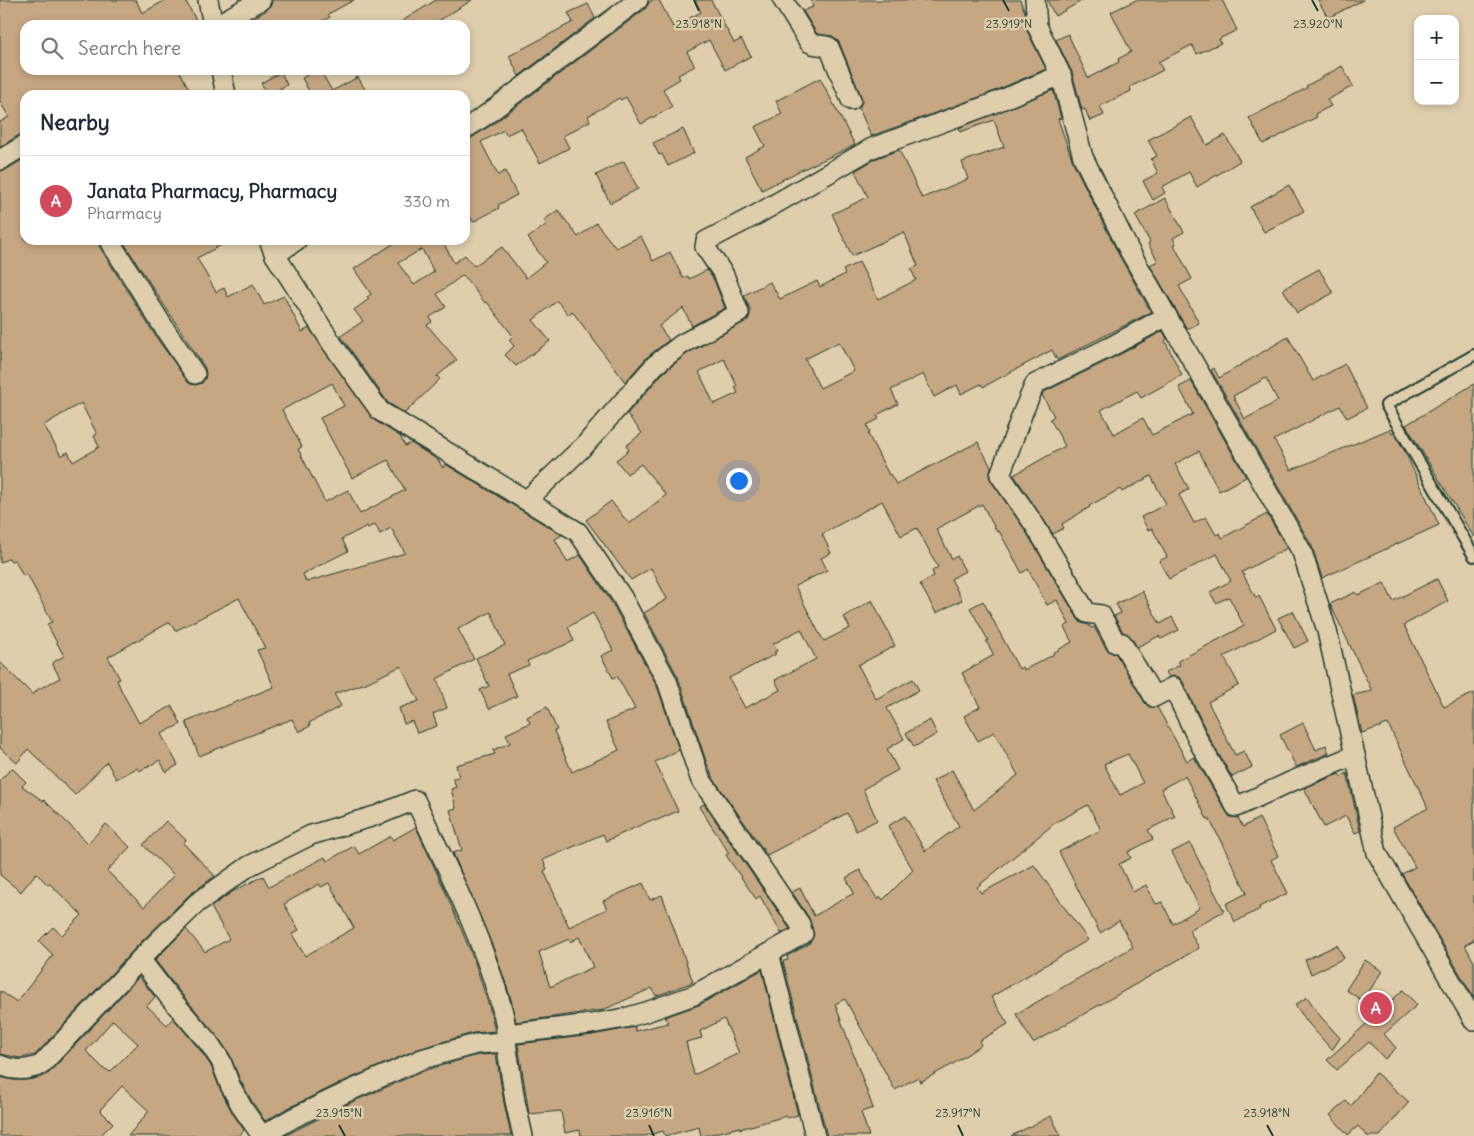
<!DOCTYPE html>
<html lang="en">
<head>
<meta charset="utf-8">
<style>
	body { margin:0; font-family:Delius,sans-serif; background:#f6f6f7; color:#1f2937 }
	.controls { position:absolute; right:15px; top:15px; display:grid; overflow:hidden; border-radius:10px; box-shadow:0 2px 8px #0003 }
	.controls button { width:45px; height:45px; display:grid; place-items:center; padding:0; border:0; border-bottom:1px solid #e0e1e3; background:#fff; color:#1f2937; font:25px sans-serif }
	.you { position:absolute; left:738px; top:480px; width:18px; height:18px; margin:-12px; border:4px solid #fff; border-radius:50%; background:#1a73e8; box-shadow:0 0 0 8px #1a73e833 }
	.badge { display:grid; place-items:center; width:32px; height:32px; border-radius:50%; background:#d1495b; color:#fff; font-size:16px; font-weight:700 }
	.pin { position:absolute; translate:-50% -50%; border:2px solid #fff; box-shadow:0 1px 5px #0006 }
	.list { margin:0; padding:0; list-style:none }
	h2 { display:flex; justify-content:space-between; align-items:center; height:65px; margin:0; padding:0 20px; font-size:21px }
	h2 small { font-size:16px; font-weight:400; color:#747a83 }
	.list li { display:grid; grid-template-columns:32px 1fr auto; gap:15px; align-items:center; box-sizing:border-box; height:90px; padding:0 20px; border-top:1px solid #e0e1e3 }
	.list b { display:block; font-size:19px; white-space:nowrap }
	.list p { margin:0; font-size:16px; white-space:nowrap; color:#747a83 }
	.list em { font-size:16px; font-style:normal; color:#747a83 }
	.icon { flex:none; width:28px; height:28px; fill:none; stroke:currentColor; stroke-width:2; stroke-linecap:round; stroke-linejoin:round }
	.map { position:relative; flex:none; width:1474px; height:1136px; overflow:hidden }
	.search { position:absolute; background:#fff; box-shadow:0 2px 8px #0003; left:20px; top:20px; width:450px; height:55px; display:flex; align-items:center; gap:12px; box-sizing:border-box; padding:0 18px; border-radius:15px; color:#747a83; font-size:19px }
	.panel { position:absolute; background:#fff; box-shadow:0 2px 8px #0003; left:20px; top:90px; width:450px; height:155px; border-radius:15px }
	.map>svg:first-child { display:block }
</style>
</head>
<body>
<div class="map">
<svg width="1474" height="1136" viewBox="0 0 1474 1136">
	<rect width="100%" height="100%" fill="#dfcdab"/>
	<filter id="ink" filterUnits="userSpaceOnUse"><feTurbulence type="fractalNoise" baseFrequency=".02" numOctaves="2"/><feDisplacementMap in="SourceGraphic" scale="10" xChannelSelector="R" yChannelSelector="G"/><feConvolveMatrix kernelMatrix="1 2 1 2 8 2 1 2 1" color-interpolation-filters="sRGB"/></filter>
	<g filter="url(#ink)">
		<g fill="#c7a682" stroke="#1f3d34" fill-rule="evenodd">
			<polygon points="0,0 136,0 142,13 166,0 185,0 196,20 187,25 25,25 25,70 179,70 192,95 25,95 25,134 19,135 0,147 0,122 9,117 0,102"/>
			<polygon points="272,0 354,0 328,14 330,17 315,25 241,25 267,10 271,5"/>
			<polygon points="436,0 472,0 432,25 396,25"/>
			<polygon points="651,0 659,0 673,27 701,12 695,0 711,0 734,43 741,39 751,56 725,70 709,40 687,52 695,66 678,75 680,79 663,89 672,107 641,124 626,97 621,100 619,98 588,116 590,121 563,136 569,148 540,163 521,128 506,135 504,130 481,142 498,175 505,171 517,195 498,205 499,208 473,222 465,206 465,140 471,138 493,124 645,9"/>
			<polygon points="811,0 1020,0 1025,12 1027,31 1046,69 985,95 871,136 859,108 862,102 861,96 839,42 833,36 817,34 803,11 813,7"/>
			<polygon points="1047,0 1083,0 1055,16"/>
			<polygon points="1136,0 1222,0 1237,30 1219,39 1221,43 1197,54 1192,45 1158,62 1163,70 1130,87 1131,91 1100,106 1104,115 1090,121 1085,109 1082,110 1072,72 1056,40 1068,34 1088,78 1119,62 1118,59 1131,52 1111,12"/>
			<polygon points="1318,0 1363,0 1328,18"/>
			<polygon points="588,4 595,18 519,76 509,56 573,22 568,13"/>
			<polygon points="1342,66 1353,86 1327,100 1331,106 1315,114 1317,117 1263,144 1249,118 1307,88 1306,86 1319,79"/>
			<polygon points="317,70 320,70 332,91 358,77 368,95 311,95 302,78"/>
			<polygon points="281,72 287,85 279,89 283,95 268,95 261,83"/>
			<polygon points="820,78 855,145 797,172 762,190 745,157 765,146 755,127 782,114 776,101"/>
			<path d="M1053 90 1061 118 1058 119 1073 162 1119 255 1151 312 1057 360 1052 350 983 387 981 384 961 394 957 385 934 397 923 374 891 390 898 404 877 415 879 419 867 425 870 433 868 434 889 475 890 474 896 484 978 442 991 467 989 476 991 481 1025 530 1078 619 1081 623 1089 625 1091 628 1094 627 1106 649 1110 652 1116 654 1145 703 1149 707H1157L1187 761 1194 757 1227 813 1230 817 1238 818 1243 827 1259 818 1278 856 1271 860 1288 893 1259 907 1260 909 1235 922 1226 904 1247 893 1209 818 1207 819 1185 776 1161 789 1175 816 1148 830 1153 839 1128 852 1131 858 1119 864 1133 892 1146 885 1156 904 1162 902 1173 924 1200 908 1172 852 1190 843 1224 911 1189 930 1199 948 1033 1043 1016 1014 1133 947 1119 921 1100 933 1059 852 1101 830 1088 805 1056 822 977 887 981 893 1034 865 1088 940 991 997 1008 1024 979 1041 981 1045 953 1064 920 1082 918 1077 895 1090 845 999 835 1004 873 1108 861 1112 869 1136H827L783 961 788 960 787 956 809 944 814 935 809 918 792 892 800 888 814 916 854 893 846 878 860 870 877 899 881 897 883 900 913 870 888 826 905 816 925 851 959 826 933 781 952 770 974 810 1018 775 994 732 978 741 964 716 980 707 962 673 994 655 986 641 988 640 970 608 983 601 1019 669 1022 667 1024 670 1053 655V653L1072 642 1064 627 1069 624 1057 600 1047 605 1028 569 1022 573 999 531 997 532 982 504 936 529 952 559 957 556 965 571 951 579 962 600 936 613 920 584 934 576 932 571 938 567 917 528 901 536 882 501 822 534 831 553 821 558 827 570 795 586 819 633 824 641 850 628 844 617 872 600 895 646 858 665 876 699 913 679 919 690 887 708 904 739 887 749 898 770 863 789 877 820 856 831 847 813 767 855 713 778 707 764 678 677 644 613 667 599 651 568 631 580 586 520 611 501 629 524 666 495 641 464 627 474 616 460 629 450 626 446 642 433 627 414 663 373 688 353 748 320 750 315V309L744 295 770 282 780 299 817 281 820 287 845 274 843 270 859 262 878 299 916 280 911 269 918 266 904 232 852 256 832 214 868 197 855 171 877 158 899 150 922 198 968 179 962 162 1004 147 994 120 960 132 959 128ZM839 342 854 371 820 388 805 359ZM724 359 737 386 735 387 738 393 714 404 699 372ZM801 629 816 659 775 680 780 690 745 708 729 678 776 654 774 652 777 651 773 644ZM1128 754 1143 783 1120 795 1104 764Z"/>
			<polygon points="1191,117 1207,145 1225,135 1240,161 1197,187 1189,172 1162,187 1165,193 1153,200 1143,181 1158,173 1151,159 1157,156 1148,140"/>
			<polygon points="683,129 694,153 668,166 662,154 659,155 653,143"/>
			<path d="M25 158V240H98L99 246 158 340 190 384 196 385 202 383 205 379 206 374 205 368 122 240H231L197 258 216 292 224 288 228 297 253 284 264 305 284 296 302 332 309 328 374 420 400 436 405 446 411 443 438 460 443 468 445 464 562 535 555 539 567 562 580 555 612 603 657 686 679 750 655 762 678 811 655 821 654 819 606 841 603 834 543 860 547 869 544 871 569 927 607 909 603 901 643 883 650 900 662 895 693 982 656 996 652 988 603 1010 516 1022 511 999 495 952 453 853 462 850 450 810 456 808 451 789 456 787 453 778 459 777 456 765 495 754 493 750 510 743 506 734 530 723 527 717 547 707 557 730 554 731 572 772 619 750 606 722 635 709 617 676 613 678 601 656 613 650 593 613 568 627 574 641 527 661 529 665 507 674 517 696 489 709 480 690 489 686 476 658 505 645 491 612 458 629 474 659 437 679 447 708 433 714 437 726 417 733 412 721 404 724 399 708 419 701 401 666 366 683 334 694 341 706 309 723 310 726 299 732 292 719 199 756 186 722 274 687 257 650 265 648 239 598 175 631 170 622 108 657 120 679 117 680 122 692 139 723 172 706 181 724 161 734 178 765 166 772 160 760 139 771 137 768 116 779 107 762 75 795 28 749 17 763 0 748V662L33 695 37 690 60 678 52 663 64 656 47 624 52 622 27 574 23 576 15 560 11 561 9 558 0 563V171L6 170ZM332 383 344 406 320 418 352 478 388 460 405 490 360 514 348 490 325 502 298 449 302 447 282 410ZM81 403 97 434 94 436 99 447 73 462 68 452 61 456 44 425ZM375 524 380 534 391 528 405 553 306 582 303 574 348 551 342 539 367 526 368 528ZM579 937 593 967 550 987 539 952 569 939 570 942Z"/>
			<polygon points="624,161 638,189 610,203 596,175"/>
			<polygon points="1289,185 1304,211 1264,232 1250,207"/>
			<polygon points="1165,198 1184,232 1173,238 1176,244 1174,245 1192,279 1179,286 1199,323 1187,329 1150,265 1158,261 1148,244 1150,242 1135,215"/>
			<path d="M558 210 578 237 596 223 616 248 641 236 653 261 670 252 683 278 688 276 689 279 707 270 714 280 725 308 692 326 683 308 659 326 669 340 647 357 625 382 572 311 569 315 557 301 533 320 550 341 516 366 505 355 514 346 509 340 513 336 487 302 485 303 463 275 437 294 446 307 430 317 432 322 427 325 457 360 437 376 440 379 405 413 388 403 341 336 363 321 354 310 369 299 367 297 371 294 354 269 399 240H442L454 263 465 255 474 266 502 247 526 278 546 262 528 238 547 224 544 220ZM422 249 434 272 414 285 398 263Z"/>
			<polygon points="1319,269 1333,293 1297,313 1283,289"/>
			<polygon points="1163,331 1167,339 1165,341 1182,375 1141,398 1137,391 1101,410 1114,434 1143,418 1152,435 1193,414 1179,387 1191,381 1246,477 1219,491 1199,451 1175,464 1189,489 1179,495 1194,523 1206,517 1216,535 1220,533 1222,538 1267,514 1287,548 1242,572 1256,598 1259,596 1276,629 1224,657 1239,685 1208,702 1235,755 1244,751 1252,767 1232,777 1210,739 1183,682 1179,677 1174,676 1169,677 1166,672 1180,665 1178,661 1244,626 1229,597 1216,603 1210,592 1231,581 1217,554 1169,579 1159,561 1167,557 1152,528 1148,530 1141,517 1166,504 1151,476 1122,492 1120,489 1089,506 1090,507 1062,524 1064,528 1053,534 1014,475 1065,446 1050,419 1054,416 1042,395 1044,392 1117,356"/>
			<path d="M1288 337 1313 381 1345 364 1367 408 1347 418 1340 406 1274 440 1291 470 1390 429 1392 434 1394 432 1405 452 1439 525 1322 578 1312 546 1211 370 1214 368 1219 378ZM1266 378 1278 401 1245 419 1233 396Z"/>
			<polygon points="1474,384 1474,537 1406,425"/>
			<polygon points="1437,579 1448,601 1404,625 1444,707 1474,693 1474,940 1465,945 1474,962 1474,998 1402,874 1415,867 1393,827 1428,808 1388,724 1362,733 1353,695 1372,691 1330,604 1356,592 1358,595 1384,583 1393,601"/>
			<polygon points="1142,591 1160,624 1172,617 1179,630 1161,639 1159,636 1137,647 1131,637 1123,632 1114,616 1121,613 1116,604"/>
			<polygon points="1293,611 1308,641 1294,648 1278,618"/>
			<polygon points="930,720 937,734 914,747 906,733"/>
			<polygon points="1303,723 1316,750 1326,745 1329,753 1296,767 1280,735"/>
			<polygon points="12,768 26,782 22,786 43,801 44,800 88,843 106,824 130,847 107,871 144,907 174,875 143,845 166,821 186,840 183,843 215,876 189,895 140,943 35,1055 20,1058 0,1054 0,991 17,1002 53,955 39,941 53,927 62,935 82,915 50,884 48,885 36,873 21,892 0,875 0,780"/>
			<polygon points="1347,773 1360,831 1355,833 1346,816 1324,827 1304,788 1339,774 1341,777"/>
			<polygon points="704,804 790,929 781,933 760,896 756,899 749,889 726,855 729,853 699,807"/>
			<path d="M416 827 446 893 474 960 489 1006 495 1031 473 1033 418 1049 342 1082 288 1108 265 1121 253 1103 240 1080 230 1055 218 1037 179 991 155 960 186 929 205 952 229 939 211 907 232 892 263 876 269 887 325 857 327 861 354 846 359 854 391 836 393 840ZM329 883 354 928 305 956 292 934 299 930 284 904 319 884 321 887Z"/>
			<polygon points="1337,945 1344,958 1311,974 1305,960"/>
			<polygon points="1365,960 1382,971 1363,1001 1346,990"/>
			<path d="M762 970 798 1115 787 1118 786 1116 740 1129V1127L703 1136H701L699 1127 665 1136 663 1131 645 1136H581L580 1130 565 1133 561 1111 529 1114 518 1044 592 1035 635 1027V1031L668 1023 665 1017 699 1005ZM724 1019 739 1053 694 1075 686 1042 702 1038 700 1031Z"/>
			<path d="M139 977 155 997 147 1006 167 1025 173 1018 200 1050 211 1066 220 1089 233 1114 244 1130 239 1136H128L149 1111 122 1086 100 1110 113 1123 100 1136H0V1077L13 1080H26L39 1078 49 1073ZM113 1020 138 1044 110 1072 106 1069 105 1070 86 1051Z"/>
			<polygon points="1403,990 1417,1005 1384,1034 1396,1048 1385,1059 1369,1042 1337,1070 1327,1060"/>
			<polygon points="1307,997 1321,1017 1340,1038 1332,1050 1309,1024 1295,1005"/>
			<polygon points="496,1054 504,1103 511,1136 284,1136 352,1102 426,1070 478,1055"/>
			<polygon points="1376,1073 1409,1102 1380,1136 1367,1136 1358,1126 1348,1135 1330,1115 1346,1101 1351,1106"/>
			<polygon points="1051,1116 1061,1136 1011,1136"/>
		</g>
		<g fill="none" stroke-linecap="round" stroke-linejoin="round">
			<defs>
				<polyline id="service" points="1474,355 1386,405 1474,556"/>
				<g id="minor">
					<polyline points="208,0 213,25"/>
					<path d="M783 0 809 42C816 47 822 44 829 47L851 100"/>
					<polyline points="1035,0 1037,26 1061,75 1083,157 1129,250 1302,552 1327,631 1377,853 1474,1021"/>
					<polyline points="216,25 261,0"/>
					<polyline points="221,70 226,95"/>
					<polyline points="465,129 486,115 638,0"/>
					<polyline points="0,160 25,145"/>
					<polyline points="109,240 168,334 195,374"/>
					<polyline points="269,240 275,255 333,345 380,411 578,532 622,597 667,681 700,778 800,924 803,934 694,995 646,1012 625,1018 591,1024 507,1034"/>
					<polyline points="275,255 297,240"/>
					<polyline points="1167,316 1112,346 1035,384 1023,412 1000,475 1034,524 1087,613 1101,615 1116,643 1122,643 1154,697 1173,687 1200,744 1236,807 1290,782 1355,755"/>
					<polyline points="527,500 585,445 655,365 682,344 739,313 724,275 705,247 706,241 756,215 872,148 989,105 1061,75"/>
					<polyline points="769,953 815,1136"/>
					<polyline points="140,959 170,998 209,1043 221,1061 230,1085 243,1109 262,1136"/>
					<path d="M0 1065C15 1071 25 1071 41 1065L148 951 197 903 249 866 311 835 378 815 415 800C443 858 472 917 493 979 499 999 508 1022 506 1042L515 1101 523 1136"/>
					<polyline points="262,1136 293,1118 347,1092 422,1059 476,1044 506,1042"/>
				</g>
			</defs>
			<use href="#service" stroke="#1f3d34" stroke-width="14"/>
			<use href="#minor" stroke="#1f3d34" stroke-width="22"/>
			<use href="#service" stroke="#dfcdab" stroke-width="10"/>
			<use href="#minor" stroke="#dfcdab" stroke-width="19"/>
		</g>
	</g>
	<path fill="none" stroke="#1f3d34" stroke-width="2" d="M694 0 699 11M1003 0 1009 11M1312 0 1318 11M339 1125 345 1136M649 1125 654 1136M958 1125 963 1136M1267 1125 1273 1136"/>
	<g font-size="12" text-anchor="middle" fill="#1f3d34" stroke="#dfcdab" stroke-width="5" stroke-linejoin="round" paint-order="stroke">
		<text x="699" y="28">23.918°N</text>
		<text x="1009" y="28">23.919°N</text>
		<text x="1318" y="28">23.920°N</text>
		<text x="339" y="1117">23.915°N</text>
		<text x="649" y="1117">23.916°N</text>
		<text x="958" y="1117">23.917°N</text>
		<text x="1267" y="1117">23.918°N</text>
	</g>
</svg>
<div class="controls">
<button>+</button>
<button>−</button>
</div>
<div class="you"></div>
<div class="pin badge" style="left:1376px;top:1008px">A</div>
<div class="search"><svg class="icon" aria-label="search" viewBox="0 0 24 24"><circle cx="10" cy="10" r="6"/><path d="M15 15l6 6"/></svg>Search here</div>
<section class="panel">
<h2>Nearby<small></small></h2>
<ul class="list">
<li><span class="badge">A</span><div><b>Janata Pharmacy, Pharmacy</b><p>Pharmacy</p></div><em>330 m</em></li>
</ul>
</section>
</div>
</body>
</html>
